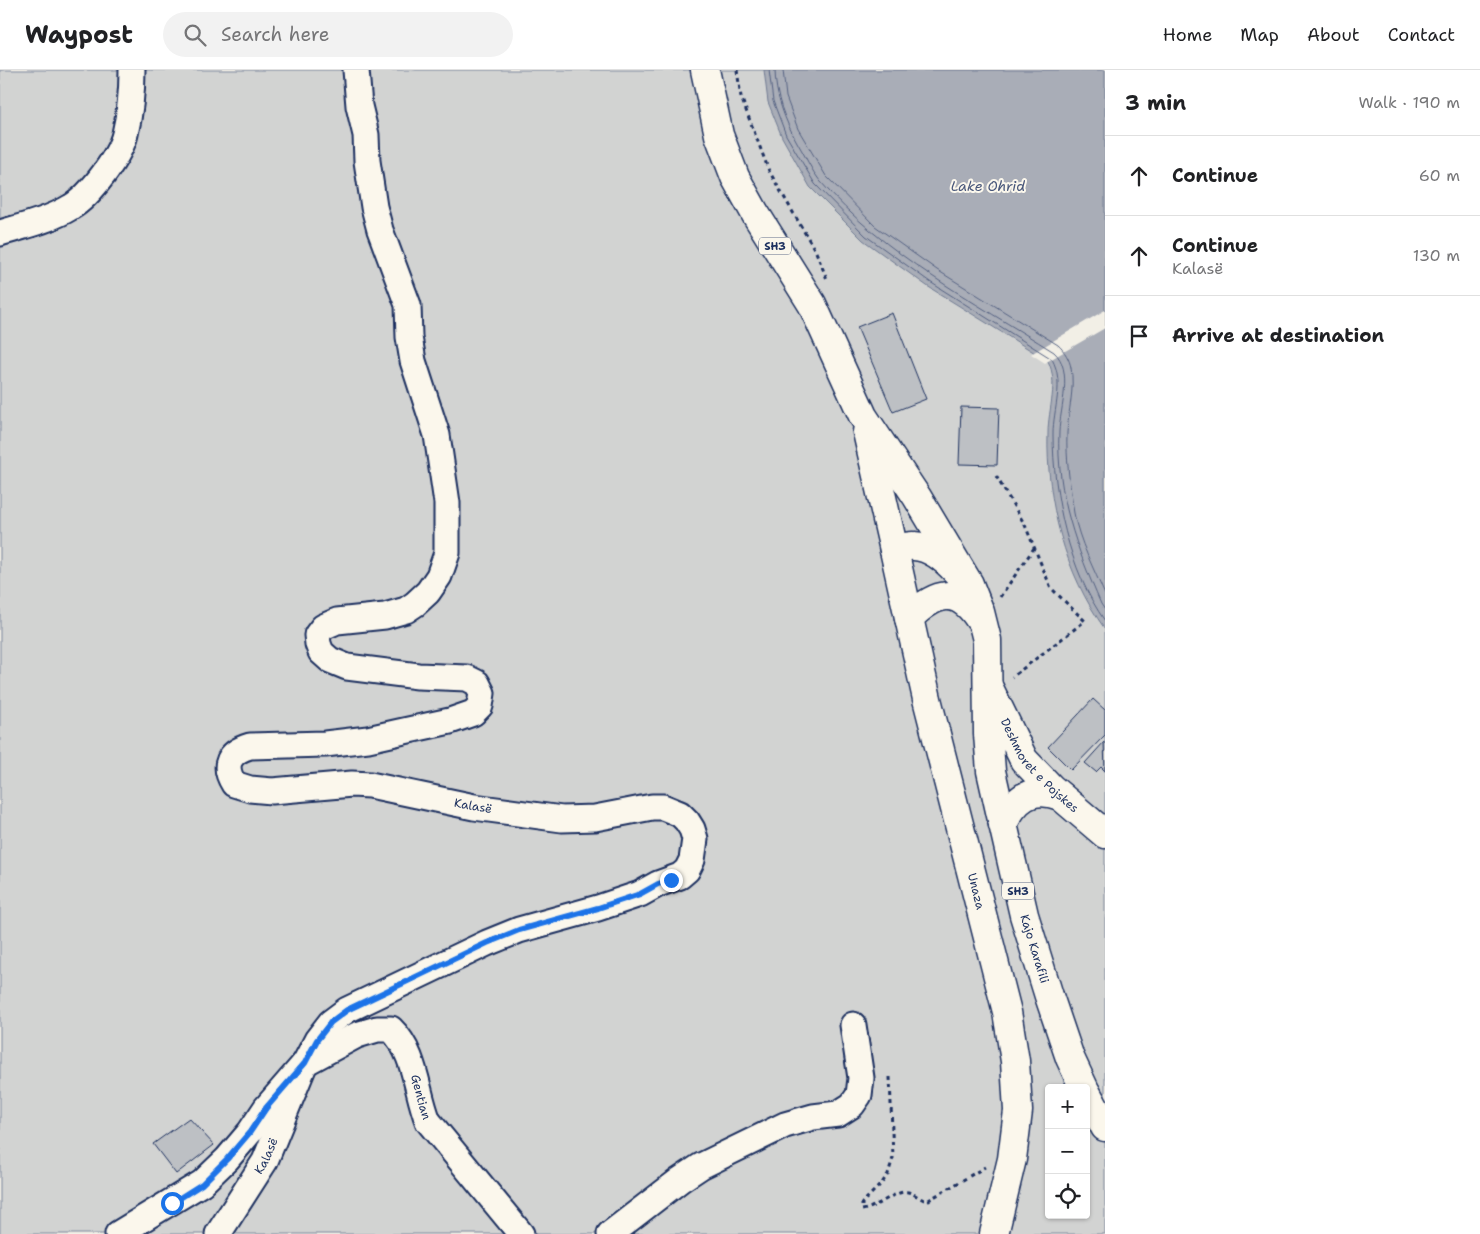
<!DOCTYPE html>
<html lang="en">
<head>
<meta charset="utf-8">
<style>
	body { margin:0; font-family:"Shantell Sans",sans-serif; background:#f2f2f2; color:#202124 }
	.controls { position:absolute; right:15px; bottom:15px; display:grid; overflow:hidden; border-radius:5px; box-shadow:0 1px 4px #0004 }
	.controls button { width:45px; height:45px; display:grid; place-items:center; padding:0; border:0; border-bottom:1px solid #e0e0e0; background:#fff; color:#202124; font:25px sans-serif }
	.stop { position:absolute; width:15px; height:15px; margin:-11px; border:4px solid #1a73e8; border-radius:50%; background:#fff }
	.stop.end { background:#1a73e8; border-color:#fff; box-shadow:0 1px 5px #0008 }
	.list { margin:0; padding:0; list-style:none }
	h2 { display:flex; justify-content:space-between; align-items:center; height:65px; margin:0; padding:0 20px; font-size:21px }
	h2 small { font-size:16px; font-weight:400; color:#757577 }
	.list li { display:grid; grid-template-columns:32px 1fr auto; gap:15px; align-items:center; box-sizing:border-box; height:80px; padding:0 20px; border-top:1px solid #e0e0e0 }
	.list b { display:block; font-size:19px; white-space:nowrap }
	.list p { margin:0; font-size:16px; white-space:nowrap; color:#757577 }
	.list em { font-size:16px; font-style:normal; color:#757577 }
	.icon { flex:none; width:28px; height:28px; fill:none; stroke:currentColor; stroke-width:2; stroke-linecap:round; stroke-linejoin:round }
	.map { position:relative; flex:none; width:1105px; height:1164px; overflow:hidden }
	header { display:flex; align-items:center; gap:30px; box-sizing:border-box; height:70px; padding:0 25px; background:#fff; border-bottom:1px solid #e0e0e0 }
	header strong { font-size:24px }
	nav { display:flex; gap:28px; margin-inline-start:auto; font-size:18px }
	.search { width:350px; height:45px; background:#f2f2f2; display:flex; align-items:center; gap:12px; box-sizing:border-box; padding:0 18px; border-radius:28px; color:#757577; font-size:19px }
	main { display:flex }
	aside { flex:1; background:#fff }
	.map>svg:first-child { display:block }
</style>
</head>
<body>
<header>
<strong>Waypost</strong>
<div class="search"><svg class="icon" aria-label="search" viewBox="0 0 24 24"><circle cx="10" cy="10" r="6"/><path d="M15 15l6 6"/></svg>Search here</div>
<nav><a>Home</a><a>Map</a><a>About</a><a>Contact</a></nav>
</header>
<main>
<div class="map">
<svg width="1105" height="1164" viewBox="0 0 1105 1164">
	<rect width="100%" height="100%" fill="#f2efe6"/>
	<filter id="ink" filterUnits="userSpaceOnUse"><feTurbulence type="fractalNoise" baseFrequency=".02" numOctaves="2"/><feDisplacementMap in="SourceGraphic" scale="10" xChannelSelector="R" yChannelSelector="G"/><feConvolveMatrix kernelMatrix="1 2 1 2 8 2 1 2 1" color-interpolation-filters="sRGB"/></filter>
	<g filter="url(#ink)">
		<path fill="#d2d3d2" stroke="#768198" fill-rule="evenodd" d="M0 0H1105V1164H0ZM1049 1018H1086V1145H1049Z"/>
		<path fill="#a9adb7" stroke="#707b93" d="M764 0H1105V559C1065 504 1046 431 1048 363 1048 339 1059 313 1048 291L927 216 863 170 810 117 782 67 768 32Z"/>
		<polygon fill="#f2efe6" points="1105,240 1105,258 1048,291 1045,293 1031,284"/>
		<g fill="none" stroke-linecap="round" stroke-linejoin="round">
			<g stroke="#546182" stroke-width="1">
				<path d="M769 0 773 31 786 65 815 114 866 166 930 212 1052 289C1065 313 1053 339 1053 364 1053 425 1069 501 1105 551"/>
				<path d="M775 0C775 25 785 51 797 72 805 85 811 100 820 111 884 185 973 231 1054 282 1074 300 1060 338 1059 362 1056 424 1077 479 1101 534L1105 540"/>
				<path d="M783 0 786 27 798 59 826 106 875 156 937 200 1058 275C1064 280 1070 290 1071 298 1075 319 1068 341 1067 363 1066 389 1070 417 1074 443 1079 471 1094 499 1105 525"/>
			</g>
		</g>
		<g fill="#bdc0c4" stroke="#1b2f5e">
			<polygon points="892,243 926,329 893,342 857,257"/>
			<polygon points="961,337 999,338 997,395 959,394"/>
			<polygon points="1093,629 1105,640 1105,665 1071,700 1048,677"/>
			<polygon points="1104,672 1105,701 1101,697 1096,702 1085,693"/>
			<polygon points="189,1048 214,1075 176,1104 153,1074"/>
		</g>
		<g fill="none" stroke-linecap="round" stroke-linejoin="round">
			<defs>
				<g id="street">
					<path d="M0 163C24 156 50 150 71 137 90 126 120 86 125 64 130 43 132 22 132 0"/>
					<path id="s1" d="M118 1164 202 1113 227 1089 250 1062 266 1038 305 993 357 965 377 959H391C416 983 416 1021 428 1051L521 1164"/>
					<path id="s2" d="M218 1164 265 1091 305 993 317 970 331 952 347 940 487 873 519 860 598 838 640 824 658 814 680 806 687 800 692 790 695 769 692 759 687 751 680 744 663 737H652L595 748 562 749 474 737 370 715 352 714 272 721 250 719 234 714C222 695 229 682 250 676L325 674 368 669 404 661 450 651 473 643 480 636 482 623 477 613 467 608 418 606 347 597 330 590 321 582 318 574 317 565 323 557 337 551 385 546 406 540 415 534 428 522 439 506 447 483V433L437 365 413 291 409 267 408 235 380 160 374 137 367 91 366 65 359 36 356 0"/>
					<polyline points="610,1164 680,1110 701,1096 785,1055 813,1047 838,1044 852,1035 859,1025 861,1008 853,955"/>
				</g>
				<g id="secondary">
					<path id="s3" d="M894 480 927 629 1007 942 1015 991 1018 1041 1012 1089 994 1164"/>
					<path id="s4" d="M988 616 1024 690 1051 718 1105 764"/>
					<path d="M1003 754C1015 729 1031 715 1060 726"/>
				</g>
				<g id="primary">
					<path id="s5" d="M705 0 719 65 735 107 755 143 812 234 863 346 917 427 969 514 980 542 987 570 988 664 991 701 1000 741 1024 845 1049 926 1070 988 1084 1018"/>
					<path d="M867 362 894 480C900 479 908 475 914 476 931 477 945 489 956 501"/>
					<path d="M909 548C936 522 957 515 980 550"/>
					<polyline points="1086,1022 1105,1057"/>
				</g>
			</defs>
			<use href="#street" stroke="#1b2f5e" stroke-width="29"/>
			<use href="#secondary" stroke="#1b2f5e" stroke-width="31"/>
			<use href="#primary" stroke="#1b2f5e" stroke-width="31"/>
			<g stroke="#1b2f5e" stroke-width="3" stroke-dasharray="4 4" stroke-linecap="butt">
				<polyline points="737,0 741,27 769,101 816,182 827,209"/>
				<polyline points="996,406 1025,455 1051,518 1085,551 1012,607"/>
				<polyline points="1000,527 1034,478"/>
				<path d="M890 1007 893 1088 888 1104 882 1113 862 1133V1140C877 1138 895 1120 908 1122 915 1124 920 1129 927 1131L985 1097"/>
			</g>
			<use href="#street" stroke="#fbf7ec" stroke-width="25"/>
			<use href="#secondary" stroke="#fbf7ec" stroke-width="28"/>
			<use href="#primary" stroke="#fbf7ec" stroke-width="28"/>
		</g>
	</g>
	<g fill="none" stroke-linecap="round" stroke-linejoin="round" filter="url(#ink)">
		<polyline stroke="#1a73e8" stroke-width="6" points="172,1133 202,1114 227,1089 250,1062 266,1038 305,993 317,970 331,952 347,940 487,873 519,860 598,838 640,824 658,814 671,810"/>
	</g>
	<g text-anchor="middle" dominant-baseline="central" stroke-width="4" stroke-linejoin="round" paint-order="stroke">
		<g fill="#fbf7ec" stroke="#5e6b89" stroke-width="1">
			<rect x="759" y="167.5" width="32" height="17" rx="4"/>
			<rect x="1002" y="812.5" width="32" height="17" rx="4"/>
		</g>
		<g font-size="11" font-weight="bold" fill="#1b2f5e">
			<text x="775" y="176">SH3</text>
			<text x="1018" y="821">SH3</text>
		</g>
		<g font-size="12" fill="#1b2f5e" stroke="#fbf7ec">
			<text stroke="none"><textPath href="#s4" startOffset="96">Deshmoret e Pojskes</textPath></text>
			<text transform="translate(473 736) rotate(10)">Kalasë</text>
			<text stroke="none"><textPath href="#s3" startOffset="351">Unaza</textPath></text>
			<text stroke="none"><textPath href="#s5" startOffset="955">Kajo Karafili</textPath></text>
			<text stroke="none"><textPath href="#s1" startOffset="426">Gentian</textPath></text>
			<text stroke="none"><textPath href="#s2" startOffset="92">Kalasë</textPath></text>
		</g>
		<g font-size="14" font-style="italic" fill="#465579" stroke="#fbf7ec">
			<text x="988" y="116">Lake Ohrid</text>
		</g>
	</g>
</svg>
<div class="controls">
<button>+</button>
<button>−</button>
<button><svg class="icon" aria-label="locate" viewBox="0 0 24 24"><circle cx="12" cy="12" r="6"/><path d="M12 2v4M12 18v4M2 12h4M18 12h4"/></svg></button>
</div>
<div class="stop" style="left:172px;top:1133px"></div>
<div class="stop end" style="left:671px;top:810px"></div>
</div>
<aside>
<h2>3 min<small>Walk · 190 m</small></h2>
<ul class="list">
<li><svg class="icon" aria-label="ahead" viewBox="0 0 24 24"><path d="M12 20V5M6 11l6-6 6 6"/></svg><div><b>Continue</b></div><em>60 m</em></li>
<li><svg class="icon" aria-label="ahead" viewBox="0 0 24 24"><path d="M12 20V5M6 11l6-6 6 6"/></svg><div><b>Continue</b><p>Kalasë</p></div><em>130 m</em></li>
<li><svg class="icon" aria-label="arrive" viewBox="0 0 24 24"><path d="M6 21V4h12l-3 4 3 4H6"/></svg><div><b>Arrive at destination</b></div></li>
</ul>
</aside>
</main>
</body>
</html>
